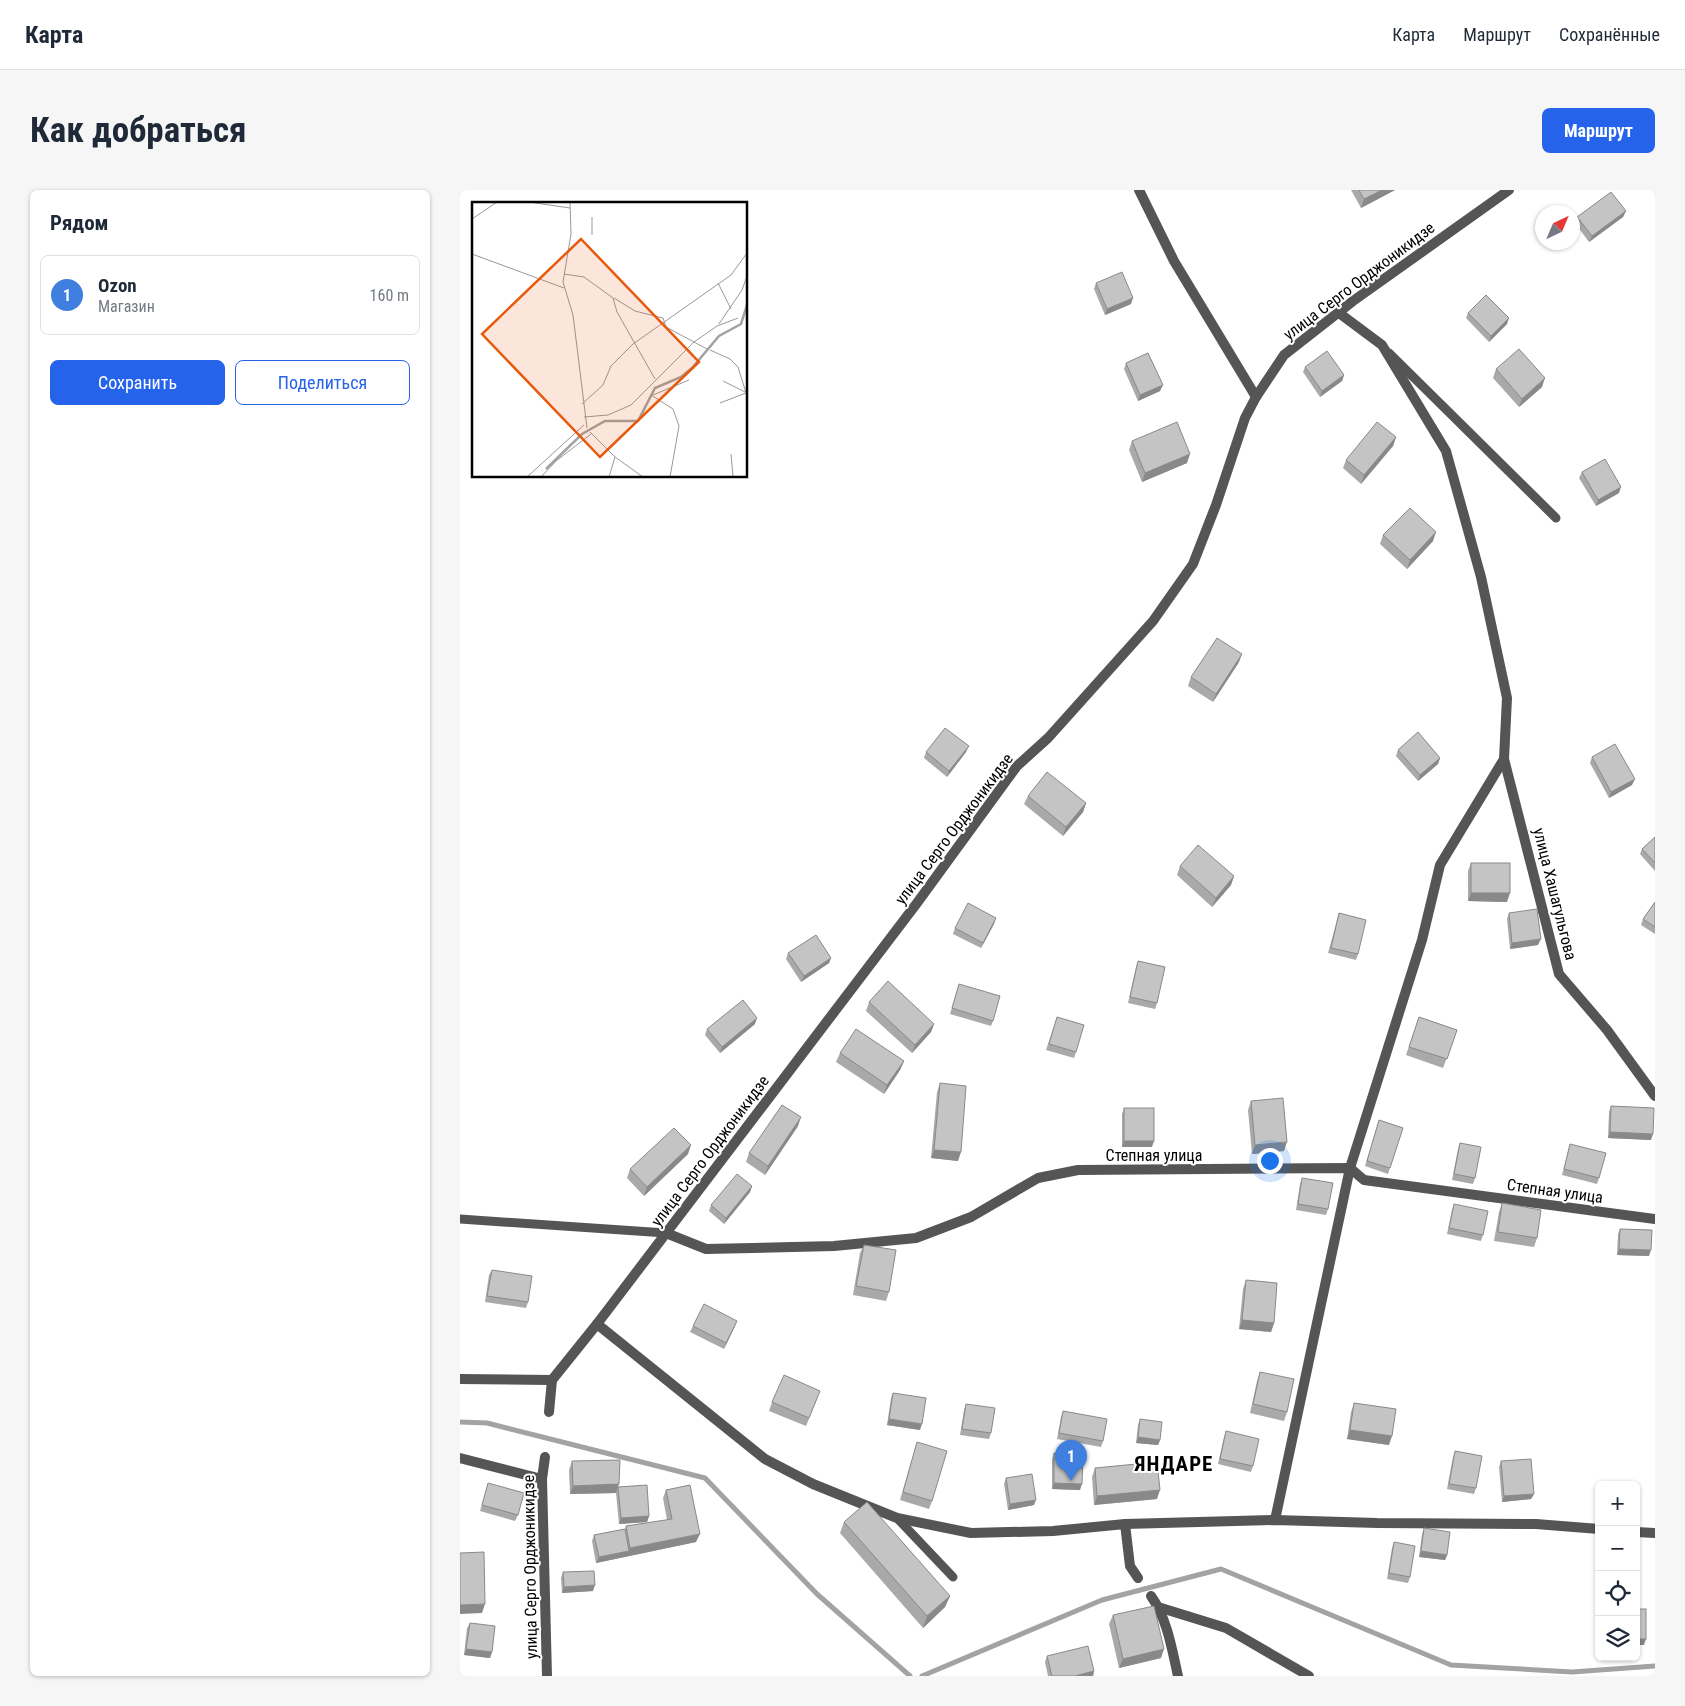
<!DOCTYPE html>
<html lang="ru">
<head>
<meta charset="utf-8">
<style>
	body { margin:0; font-family:"Roboto Condensed",sans-serif; background:#f6f6f7; color:#1f2937 }
	.controls { position:absolute; right:15px; bottom:15px; display:grid; overflow:hidden; border-radius:8px; box-shadow:0 1px 4px #0004 }
	.controls button { width:45px; height:45px; display:grid; place-items:center; padding:0; border:0; border-bottom:1px solid #e0e1e3; background:#fff; color:#1f2937; font:25px sans-serif }
	.compass { position:absolute; left:1075px; top:15px; width:45px; height:45px; border-radius:50%; background:#fff; box-shadow:0 1px 4px #0004; rotate:44deg }
	.you { position:absolute; left:809px; top:970px; width:18px; height:18px; margin:-12px; border:4px solid #fff; border-radius:50%; background:#1a73e8; box-shadow:0 0 0 8px #1a73e833 }
	.badge { display:grid; place-items:center; width:32px; height:32px; border-radius:50%; background:#2563eb; color:#fff; font-size:16px; font-weight:700 }
	.pin { position:absolute; translate:-50% -41px; filter:drop-shadow(0 1px 2px #0008) }
	.pin::after { content:''; position:absolute; top:26px; width:18px; height:15px; background:inherit; clip-path:polygon(0 0,100% 0,50% 100%) }
	.list { margin:0; padding:0; list-style:none }
	h2 { display:flex; justify-content:space-between; align-items:center; height:65px; margin:0; padding:0 20px; font-size:21px }
	h2 small { font-size:16px; font-weight:400; color:#747a83 }
	.list li { display:grid; grid-template-columns:32px 1fr auto; gap:15px; align-items:center; box-sizing:border-box; height:80px; margin:0 10px 10px; padding:0 10px; border:1px solid #e0e1e3; border-radius:8px }
	.list b { display:block; font-size:19px; white-space:nowrap }
	.list p { margin:0; font-size:16px; white-space:nowrap; color:#747a83 }
	.list em { font-size:16px; font-style:normal; color:#747a83 }
	.actions { display:flex; gap:10px; padding:15px 20px }
	.actions a { flex:1; padding:11px 0; border:1px solid #2563eb; border-radius:8px; text-align:center; font-size:18px; color:#2563eb }
	.actions .main { background:#2563eb; color:#fff }
	.icon { flex:none; width:28px; height:28px; fill:none; stroke:currentColor; stroke-width:2; stroke-linecap:round; stroke-linejoin:round }
	.map { position:relative; flex:none; width:1195px; height:1486px; overflow:hidden; border-radius:8px }
	header { display:flex; align-items:center; gap:30px; box-sizing:border-box; height:70px; padding:0 25px; background:#fff; border-bottom:1px solid #e0e1e3 }
	header strong { font-size:24px }
	nav { display:flex; gap:28px; margin-inline-start:auto; font-size:18px }
	.intro { display:flex; align-items:center; justify-content:space-between; box-sizing:border-box; height:120px; padding:0 30px }
	h1 { margin:0; font-size:35px }
	.button { padding:12px 22px; border-radius:8px; background:#2563eb; color:#fff; font-size:18px; font-weight:700 }
	main { display:flex; gap:30px; padding:0 30px }
	aside { flex:1; background:#fff; border-radius:8px; box-shadow:0 1px 4px #0004 }
	.map>svg:first-child { display:block }
</style>
</head>
<body>
<header>
<strong>Карта</strong>
<nav><a>Карта</a><a>Маршрут</a><a>Сохранённые</a></nav>
</header>
<div class="intro"><h1>Как добраться</h1><a class="button">Маршрут</a></div>
<main>
<aside>
<h2>Рядом<small></small></h2>
<ul class="list">
<li><span class="badge" style="background:#3f7fe0">1</span><div><b>Ozon</b><p>Магазин</p></div><em>160 m</em></li>
</ul>
<div class="actions"><a class="main">Сохранить</a><a>Поделиться</a></div>
</aside>
<div class="map">
<svg width="1195" height="1486" viewBox="0 0 1195 1486">
	<rect width="100%" height="100%" fill="#fff"/>
	<g fill="none" stroke-linecap="round" stroke-linejoin="round">
		<g stroke="#a3a3a3" stroke-width="5">
			<polyline points="0,1232 27,1233 245,1288 357,1404 450,1486"/>
			<polyline points="462,1486 642,1410 761,1379 991,1475 1112,1482 1195,1476"/>
		</g>
		<g stroke="#555" stroke-width="9">
			<polyline points="929,163 1096,328"/>
			<polyline points="0,1029 206,1043"/>
			<polyline points="437,1328 493,1387"/>
		</g>
		<g stroke="#555" stroke-width="10">
			<polyline points="679,0 714,71 796,207"/>
			<polyline points="1044,569 1099,784 1147,840 1195,906"/>
			<polyline points="206,1043 246,1059 374,1056 456,1048 511,1027 578,988 618,980 890,978 904,990 1195,1029"/>
			<polyline points="89,1222 92,1190"/>
			<polyline points="85,1267 82,1289 87,1486"/>
			<polyline points="0,1268 82,1289"/>
			<polyline points="815,1330 890,978 962,750 980,675 1044,569 1047,508 1021,387 986,261 922,155 879,123"/>
			<polyline points="665,1334 670,1376 678,1388"/>
			<path d="M691 1406C707 1428 712 1459 718 1486"/>
			<polyline points="698,1417 766,1438 849,1486"/>
		</g>
		<g stroke="#555" stroke-width="10">
			<polyline points="137,1134 305,1269 353,1294 437,1328 511,1343 593,1341 665,1334 815,1330 917,1333 1076,1334 1139,1339"/>
			<polyline points="0,1189 92,1190 137,1134 457,713 557,576 588,548 693,431 733,374 756,315 785,228 796,207 824,165 893,111 1049,0"/>
			<polyline points="1176,1342 1195,1343"/>
		</g>
	</g>
	<g fill="#a9a9a9">
		<polygon points="891,0 935,0 901,18"/>
		<polygon points="1166,21 1163,27 1129,52 1115,33 1117,27"/>
		<polygon points="636,93 671,114 645,125 634,99"/>
		<polygon points="1008,123 1047,134 1029,152 1006,128"/>
		<polygon points="666,173 700,201 678,211 664,179"/>
		<polygon points="845,177 884,185 882,191 860,207 843,182"/>
		<polygon points="1036,179 1082,197 1059,217 1033,188"/>
		<polygon points="936,247 933,256 901,294 883,278 886,270"/>
		<polygon points="672,251 727,273 682,292 669,260"/>
		<polygon points="1122,282 1159,303 1136,316 1119,288"/>
		<polygon points="923,345 973,351 947,379 920,354"/>
		<polygon points="779,472 753,512 728,496 731,487"/>
		<polygon points="938,560 980,568 978,574 958,591 936,566"/>
		<polygon points="466,562 506,562 487,587 464,568"/>
		<polygon points="1132,567 1172,595 1149,608 1130,573"/>
		<polygon points="568,606 626,613 623,622 603,646 564,614"/>
		<polygon points="1195,647 1195,681 1180,664 1182,659"/>
		<polygon points="1011,673 1047,712 1008,711 1008,681"/>
		<polygon points="720,676 774,686 771,695 752,717 717,685"/>
		<polygon points="1195,712 1195,744 1181,735 1183,729"/>
		<polygon points="879,723 898,764 896,770 868,763"/>
		<polygon points="1049,723 1078,755 1050,759 1047,729"/>
		<polygon points="534,734 521,758 493,744 495,738"/>
		<polygon points="328,763 371,768 369,773 341,792 326,769"/>
		<polygon points="678,771 697,813 695,819 668,813 676,777"/>
		<polygon points="499,794 533,831 531,836 490,824"/>
		<polygon points="409,812 474,834 471,842 452,863 406,821"/>
		<polygon points="597,827 616,862 614,868 586,860"/>
		<polygon points="959,827 997,840 983,878 946,865"/>
		<polygon points="295,834 260,863 245,845 247,839"/>
		<polygon points="380,863 444,871 440,880 424,904 376,872"/>
		<polygon points="480,893 498,971 471,968 477,902"/>
		<polygon points="791,911 824,961 792,964 788,920"/>
		<polygon points="1151,916 1191,950 1148,948 1149,922"/>
		<polygon points="664,918 692,957 662,957 662,924"/>
		<polygon points="919,930 943,938 928,984 905,976"/>
		<polygon points="338,936 305,985 286,972 289,963"/>
		<polygon points="1000,953 1015,988 1013,994 992,990 998,959"/>
		<polygon points="1110,954 1139,988 1137,994 1102,985"/>
		<polygon points="228,964 184,1006 167,988 170,979"/>
		<polygon points="842,988 868,1019 866,1025 836,1020 840,994"/>
		<polygon points="292,996 290,1002 264,1034 249,1021 251,1015"/>
		<polygon points="1042,1013 1077,1048 1074,1057 1034,1051 1039,1022"/>
		<polygon points="994,1014 1023,1045 1021,1051 987,1044 992,1020"/>
		<polygon points="1160,1039 1189,1066 1157,1065 1158,1044"/>
		<polygon points="404,1055 429,1102 426,1111 393,1105 400,1063"/>
		<polygon points="32,1080 68,1112 66,1118 25,1112 29,1085"/>
		<polygon points="786,1090 814,1133 811,1142 779,1139 783,1099"/>
		<polygon points="233,1136 275,1136 264,1159 230,1142"/>
		<polygon points="800,1182 827,1222 824,1231 790,1223 797,1191"/>
		<polygon points="433,1203 460,1240 427,1235 431,1208"/>
		<polygon points="357,1209 346,1236 309,1221 312,1212"/>
		<polygon points="894,1213 929,1255 887,1249 891,1222"/>
		<polygon points="506,1214 531,1243 529,1249 500,1245 504,1220"/>
		<polygon points="603,1221 643,1251 641,1257 597,1249 601,1227"/>
		<polygon points="680,1229 700,1250 698,1255 676,1253 678,1235"/>
		<polygon points="766,1241 793,1276 791,1282 758,1274 764,1247"/>
		<polygon points="457,1252 472,1311 469,1319 440,1310"/>
		<polygon points="995,1261 1016,1298 1014,1304 987,1299 993,1267"/>
		<polygon points="594,1263 620,1300 592,1299 592,1269"/>
		<polygon points="112,1271 158,1297 189,1326 187,1332 159,1334 156,1303 110,1304 109,1280"/>
		<polygon points="1041,1271 1074,1304 1071,1309 1042,1312 1039,1277"/>
		<polygon points="635,1278 697,1309 634,1315 632,1287"/>
		<polygon points="546,1288 574,1315 548,1320 544,1294"/>
		<polygon points="28,1293 58,1325 55,1331 20,1321"/>
		<polygon points="206,1300 236,1352 136,1373 132,1351 134,1345 165,1339 166,1336 207,1330 203,1308"/>
		<polygon points="384,1332 490,1406 485,1417 463,1438 380,1343"/>
		<polygon points="964,1338 987,1365 985,1370 959,1367 962,1344"/>
		<polygon points="934,1352 950,1387 948,1393 927,1389 932,1358"/>
		<polygon points="103,1382 133,1401 102,1403 101,1388"/>
		<polygon points="653,1425 701,1468 659,1478 649,1434"/>
		<polygon points="10,1433 32,1462 30,1468 4,1465 7,1438"/>
		<polygon points="587,1466 634,1481 633,1486 588,1486 585,1472"/>
	</g>
	<g fill="#898989">
		<polygon points="922,0 935,0 901,18 904,9"/>
		<polygon points="1166,21 1163,27 1129,52 1132,46"/>
		<polygon points="673,108 671,114 645,125 647,119"/>
		<polygon points="1049,128 1047,134 1029,152 1031,146"/>
		<polygon points="884,185 882,191 860,207 862,201"/>
		<polygon points="1085,188 1082,197 1059,217 1062,209"/>
		<polygon points="703,195 700,201 678,211 680,205"/>
		<polygon points="936,247 933,256 901,294 904,285"/>
		<polygon points="730,264 727,273 682,292 685,283"/>
		<polygon points="1161,297 1159,303 1136,316 1138,310"/>
		<polygon points="976,342 973,351 947,379 950,370"/>
		<polygon points="782,464 779,472 753,512 756,504"/>
		<polygon points="509,556 506,562 487,587 489,581"/>
		<polygon points="980,568 978,574 958,591 960,585"/>
		<polygon points="1175,589 1172,595 1149,608 1151,602"/>
		<polygon points="626,613 623,622 603,646 606,637"/>
		<polygon points="774,686 771,695 752,717 756,708"/>
		<polygon points="1011,703 1050,703 1047,712 1008,711"/>
		<polygon points="536,728 534,734 521,758 523,753"/>
		<polygon points="1081,749 1078,755 1050,759 1052,753"/>
		<polygon points="371,768 369,773 341,792 344,786"/>
		<polygon points="297,828 295,834 260,863 262,857"/>
		<polygon points="474,834 471,842 452,863 455,855"/>
		<polygon points="444,871 440,880 424,904 427,895"/>
		<polygon points="341,927 338,936 305,985 308,976"/>
		<polygon points="1150,942 1193,944 1191,950 1148,948"/>
		<polygon points="664,951 694,951 692,957 662,957"/>
		<polygon points="827,952 824,961 792,964 795,955"/>
		<polygon points="231,955 228,964 184,1006 187,997"/>
		<polygon points="474,960 501,962 498,971 471,968"/>
		<polygon points="292,996 290,1002 264,1034 266,1028"/>
		<polygon points="1159,1059 1191,1060 1189,1066 1157,1065"/>
		<polygon points="782,1130 814,1133 811,1142 779,1139"/>
		<polygon points="277,1131 275,1136 264,1159 266,1153"/>
		<polygon points="429,1229 462,1234 460,1240 427,1235"/>
		<polygon points="890,1240 932,1246 929,1255 887,1249"/>
		<polygon points="678,1247 700,1250 698,1255 676,1253"/>
		<polygon points="594,1293 622,1294 620,1300 592,1299"/>
		<polygon points="159,1294 156,1303 110,1304 113,1296"/>
		<polygon points="700,1300 697,1309 634,1315 637,1306"/>
		<polygon points="1074,1304 1071,1309 1042,1312 1044,1306"/>
		<polygon points="576,1310 574,1315 548,1320 550,1314"/>
		<polygon points="189,1326 187,1332 159,1334 161,1328"/>
		<polygon points="240,1344 236,1352 136,1373 139,1367 169,1361 170,1358"/>
		<polygon points="961,1361 987,1365 985,1370 959,1367"/>
		<polygon points="135,1395 133,1401 102,1403 104,1397"/>
		<polygon points="490,1406 485,1417 463,1438 467,1426"/>
		<polygon points="25,1414 22,1423 0,1424 0,1415"/>
		<polygon points="1176,1449 1186,1449 1184,1455 1176,1455"/>
		<polygon points="6,1459 32,1462 30,1468 4,1465"/>
		<polygon points="704,1459 701,1468 659,1478 663,1469"/>
		<polygon points="634,1481 633,1486 615,1486"/>
	</g>
	<g fill="#c4c4c4" stroke="#898989">
		<polygon points="899,0 922,0 904,9"/>
		<polygon points="1151,2 1166,21 1132,46 1117,27"/>
		<polygon points="662,82 673,108 647,119 636,93"/>
		<polygon points="1026,105 1049,128 1031,146 1008,123"/>
		<polygon points="1059,159 1085,188 1062,209 1036,179"/>
		<polygon points="867,161 884,185 862,201 845,177"/>
		<polygon points="688,163 703,195 680,205 666,173"/>
		<polygon points="717,232 730,264 685,283 672,251"/>
		<polygon points="917,232 936,247 904,285 886,270"/>
		<polygon points="1145,269 1161,297 1138,310 1122,282"/>
		<polygon points="950,318 976,342 950,370 923,345"/>
		<polygon points="757,448 782,464 756,504 731,487"/>
		<polygon points="485,538 509,556 489,581 466,562"/>
		<polygon points="958,542 980,568 960,585 938,560"/>
		<polygon points="1155,554 1175,589 1151,602 1132,567"/>
		<polygon points="587,582 626,613 606,637 568,606"/>
		<polygon points="1195,647 1195,673 1182,659"/>
		<polygon points="738,655 774,686 756,708 720,676"/>
		<rect x="1011" y="673" width="39" height="30"/>
		<polygon points="1195,712 1195,737 1183,729"/>
		<polygon points="508,713 536,728 523,753 495,738"/>
		<polygon points="1077,719 1081,749 1052,753 1049,723"/>
		<polygon points="879,723 906,730 898,764 871,758"/>
		<polygon points="356,745 371,768 344,786 328,763"/>
		<polygon points="678,771 705,777 697,813 670,807"/>
		<polygon points="428,791 474,834 455,855 409,812"/>
		<polygon points="499,794 540,806 533,831 492,818"/>
		<polygon points="283,810 297,828 262,857 247,839"/>
		<polygon points="597,827 624,835 616,862 589,854"/>
		<polygon points="959,827 997,840 987,869 949,857"/>
		<polygon points="396,839 444,871 427,895 380,863"/>
		<polygon points="480,893 506,896 501,962 474,960"/>
		<polygon points="823,908 827,952 795,955 791,911"/>
		<polygon points="322,915 341,927 308,976 289,963"/>
		<polygon points="1151,916 1194,918 1193,944 1150,942"/>
		<rect x="664" y="918" width="30" height="33"/>
		<polygon points="919,930 943,938 930,978 907,971"/>
		<polygon points="214,938 231,955 187,997 170,979"/>
		<polygon points="1000,953 1021,957 1015,988 994,984"/>
		<polygon points="1110,954 1146,963 1139,988 1104,979"/>
		<polygon points="277,984 292,996 266,1028 251,1015"/>
		<polygon points="842,988 873,993 868,1019 838,1014"/>
		<polygon points="1042,1013 1081,1020 1077,1048 1038,1042"/>
		<polygon points="994,1014 1028,1021 1023,1045 989,1038"/>
		<polygon points="1160,1039 1192,1040 1191,1060 1159,1059"/>
		<polygon points="404,1055 436,1060 429,1102 396,1096"/>
		<polygon points="32,1080 72,1086 68,1112 27,1106"/>
		<polygon points="786,1090 817,1093 814,1133 782,1130"/>
		<polygon points="244,1114 277,1131 266,1153 233,1136"/>
		<polygon points="800,1182 834,1189 827,1222 793,1214"/>
		<polygon points="324,1185 360,1201 349,1228 312,1212"/>
		<polygon points="433,1203 466,1208 462,1234 429,1229"/>
		<polygon points="894,1213 936,1219 932,1246 890,1240"/>
		<polygon points="506,1214 535,1218 531,1243 502,1239"/>
		<polygon points="603,1221 647,1229 643,1251 599,1243"/>
		<polygon points="680,1229 702,1232 700,1250 678,1247"/>
		<polygon points="766,1241 799,1249 793,1276 760,1269"/>
		<polygon points="457,1252 487,1261 472,1311 443,1302"/>
		<polygon points="995,1261 1022,1266 1016,1298 989,1294"/>
		<polygon points="594,1263 623,1264 622,1294 594,1293"/>
		<polygon points="1071,1269 1074,1304 1044,1306 1041,1271"/>
		<polygon points="160,1270 159,1294 113,1296 112,1271"/>
		<polygon points="697,1272 700,1300 637,1306 635,1278"/>
		<polygon points="572,1284 576,1310 550,1314 546,1288"/>
		<polygon points="28,1293 64,1303 58,1325 22,1315"/>
		<polygon points="187,1295 189,1326 161,1328 158,1297"/>
		<polygon points="230,1295 240,1344 170,1358 166,1336 212,1329 206,1300"/>
		<polygon points="407,1312 490,1406 467,1426 384,1332"/>
		<polygon points="964,1338 990,1342 987,1365 961,1361"/>
		<polygon points="165,1339 169,1361 139,1367 134,1345"/>
		<polygon points="934,1352 955,1356 950,1387 929,1383"/>
		<polygon points="24,1362 25,1414 0,1415 0,1363"/>
		<polygon points="134,1381 135,1395 104,1397 103,1382"/>
		<polygon points="694,1416 704,1459 663,1469 653,1425"/>
		<rect x="1176" y="1419" width="10" height="30"/>
		<polygon points="10,1433 35,1436 32,1462 6,1459"/>
		<polygon points="628,1456 634,1481 615,1486 592,1486 587,1466"/>
	</g>
	<g text-anchor="middle" dominant-baseline="central" stroke-width="4" stroke-linejoin="round" paint-order="stroke">
		<g font-size="16" fill="#000" stroke="#fff">
			<text transform="translate(899 91) rotate(-37)">улица Серго Орджоникидзе</text>
			<text transform="translate(494 639) rotate(-53)">улица Серго Орджоникидзе</text>
			<text transform="translate(1095 704) rotate(76)">улица Хашагульгова</text>
			<text transform="translate(250 961) rotate(-53)">улица Серго Орджоникидзе</text>
			<text x="694" y="965">Степная улица</text>
			<text transform="translate(1095 1001) rotate(8)">Степная улица</text>
			<text transform="translate(70 1377) rotate(-91)">улица Серго Орджоникидзе</text>
		</g>
		<g font-size="21" font-weight="bold" letter-spacing="1" fill="#000" stroke="#fff">
			<text x="714" y="1274">ЯНДАРЕ</text>
		</g>
	</g>
	<g transform="translate(12 12)">
		<rect width="275" height="275" fill="#fff"/>
		<path fill="none" stroke="#a3a3a3" stroke-width="2.5" d="M74 267 110 232 133 219H166L183 186 209 175 220 166 247 134 269 122 275 103"/>
		<path fill="none" stroke="#999" stroke-width="1" d="M57 0 98 6M98 0 99 32 91 80 101 113 115 226M120 15V33M0 17 25 0M0 52 92 86M92 72 112 75 141 96 145 110 183 177M246 81 259 107M142 96 163 109 191 116 194 125 235 147M247 122 270 88 275 74M238 148 258 157 266 165 275 194M251 179 273 190M179 193 201 207 207 224 198 275M181 193 217 178M248 201 274 191M110 202 131 183 139 164 161 142 259 73 275 51M112 215 136 213 159 203 222 140 245 124 266 116M118 230 143 255 171 275M259 252 261 275M55 275 112 223M69 275 84 259 119 232M137 275 143 255"/>
		<path fill="#e8590c" fill-opacity="0.15" stroke="#e8590c" stroke-width="2.5" d="M109 37 227 160 128 255 10 132Z"/>
		<rect width="275" height="275" fill="none" stroke="#000" stroke-width="2.5"/>
	</g>
</svg>
<div class="controls">
<button>+</button>
<button>−</button>
<button><svg class="icon" aria-label="locate" viewBox="0 0 24 24"><circle cx="12" cy="12" r="6"/><path d="M12 2v4M12 18v4M2 12h4M18 12h4"/></svg></button>
<button><svg class="icon" aria-label="layers" viewBox="0 0 24 24"><path d="M12 4l9 5-9 5-9-5zM3 14l9 5 9-5"/></svg></button>
</div>
<svg class="compass" viewBox="-18 -18 36 36"><path d="M0-13l5 13h-10z" fill="#e53935"/><path d="M0 13l5-13h-10z" fill="#747a83"/></svg>
<div class="you"></div>
<div class="pin badge" style="left:611px;top:1291px;background:#3f7fe0">1</div>
</div>
</main>
</body>
</html>
